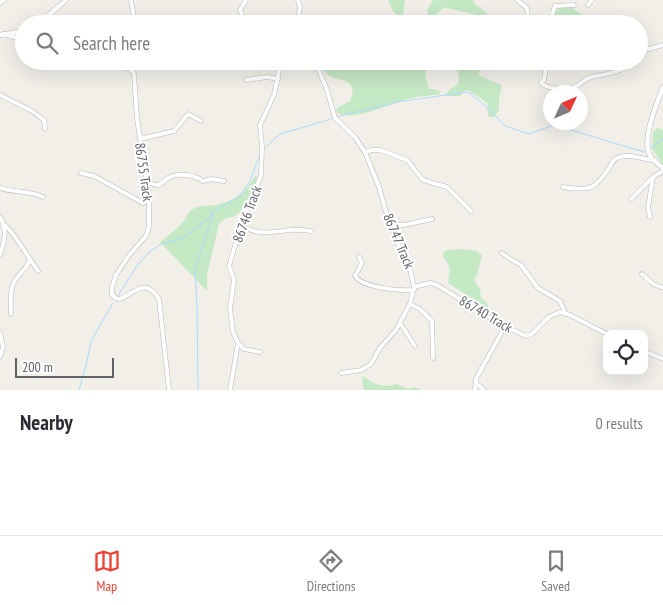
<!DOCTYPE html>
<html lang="en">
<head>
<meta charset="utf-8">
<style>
	body { margin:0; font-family:"PT Sans Narrow",sans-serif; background:#f2f2f3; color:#2b2b33 }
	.controls { position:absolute; right:15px; bottom:15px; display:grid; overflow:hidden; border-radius:10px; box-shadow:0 5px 20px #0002 }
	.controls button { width:45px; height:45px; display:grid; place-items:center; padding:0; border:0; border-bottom:1px solid #e1e1e2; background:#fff; color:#2b2b33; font:25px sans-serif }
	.compass { position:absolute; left:543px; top:85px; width:45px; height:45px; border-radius:50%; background:#fff; box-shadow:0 5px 20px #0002; rotate:46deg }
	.scale { position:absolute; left:15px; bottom:12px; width:99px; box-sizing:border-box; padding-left:5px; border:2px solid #5f6368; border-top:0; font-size:14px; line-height:18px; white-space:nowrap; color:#5f6368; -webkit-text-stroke:4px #fff; paint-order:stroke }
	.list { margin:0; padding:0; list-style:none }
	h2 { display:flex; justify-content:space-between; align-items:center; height:65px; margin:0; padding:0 20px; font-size:21px }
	h2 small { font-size:16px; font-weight:400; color:#7c7c81 }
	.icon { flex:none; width:28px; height:28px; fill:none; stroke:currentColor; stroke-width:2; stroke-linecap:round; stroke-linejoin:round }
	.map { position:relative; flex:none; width:663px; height:390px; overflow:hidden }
	.search { position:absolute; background:#fff; box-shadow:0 5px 20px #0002; left:15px; right:15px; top:15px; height:55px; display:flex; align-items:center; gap:12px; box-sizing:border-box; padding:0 18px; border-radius:28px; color:#7c7c81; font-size:19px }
	.sheet { height:145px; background:#fff }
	nav { display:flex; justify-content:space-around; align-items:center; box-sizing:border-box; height:70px; border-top:1px solid #e1e1e2; background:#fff; font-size:14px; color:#7c7c81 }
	nav a { display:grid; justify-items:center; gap:2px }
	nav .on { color:#ea4335 }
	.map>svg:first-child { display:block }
</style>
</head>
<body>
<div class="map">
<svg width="663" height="390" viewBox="0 0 663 390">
	<rect width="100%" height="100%" fill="#f1efe8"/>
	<g fill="#c5e8c5">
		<polygon points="388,0 405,0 403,14 400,18 398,18 393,11"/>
		<polygon points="433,0 473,0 475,4 487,13 487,16 485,17 444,7 434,17 429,17 427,10"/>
		<path d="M571 7 595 24H552C556 9 556 8 571 7Z"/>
		<path d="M319 61H486L478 73 480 76 502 85 499 99V110L494 117H489L487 110 488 106 487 103 468 90 464 91 460 96H448L446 94 450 89 458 84C464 62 442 66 428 68L425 74 429 89 439 90 440 94C428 96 416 96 404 100 389 104 349 124 336 111L337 108 350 101C360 78 339 82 328 75 324 72 322 66 319 61Z"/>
		<polygon points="658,128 663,130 663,164 652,149 653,132"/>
		<path d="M255 176H257L256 180C252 190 246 208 236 215 229 219 226 216 219 224L207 274V291L160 242C167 236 175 231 181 224 187 219 186 213 193 209 201 205 207 206 216 205 235 201 246 192 255 176Z"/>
		<path d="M462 249 476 251 482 255 477 275 474 280 480 289 481 298 486 302 490 310 448 283C450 271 452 267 443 257V253L447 250Z"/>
		<path d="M364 376C373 385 385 388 396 384L408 389 414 387 422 390H364L362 379Z"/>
	</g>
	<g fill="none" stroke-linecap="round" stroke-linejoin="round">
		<g stroke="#aadaff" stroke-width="1">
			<polyline points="339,116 403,101 468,92 487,107 505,126 529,134 554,125 644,152"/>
			<polyline points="266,147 280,134 331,119"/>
			<polyline points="651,147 663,139"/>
			<polyline points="118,296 136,267 149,252 161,244 183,238 208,219 214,211 240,196 250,181 260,154"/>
			<polyline points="79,390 86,366 91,341 113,303"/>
			<polyline points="198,390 197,305 195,268 213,214"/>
		</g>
		<defs>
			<g id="minor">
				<polyline points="131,0 135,24"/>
				<polyline points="517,0 527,8 529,22 531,24"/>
				<polyline points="0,3 4,0"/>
				<polyline points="588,5 592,0"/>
				<polyline points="246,24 240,10 246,0"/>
				<polyline points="249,24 255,23"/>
				<polyline points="297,24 300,7 298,0"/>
				<path d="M394 24C411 19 434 19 452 24"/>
				<polyline points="549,24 555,6 574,5"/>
				<polyline points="4,34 24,40"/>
				<polyline points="639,52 663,45"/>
				<path d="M105 61 131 69 134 74 137 118 149 195V227L146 236 130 254 116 275 112 287V294L115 298 120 299C136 292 145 277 159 299L169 390"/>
				<polyline points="315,61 327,90 335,118 355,137 365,152 379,187 388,219 396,240 409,264 414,287 410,304 396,330 380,348 371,364 361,370 341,373"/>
				<path d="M547 61 544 80 541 83C548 89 563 90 572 88 579 87 582 79 592 77 603 74 625 73 631 61"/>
				<polyline points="133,71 138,61"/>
				<polyline points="246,80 267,77 278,79"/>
				<polyline points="0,95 32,111 44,120 45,129"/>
				<polyline points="140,139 174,131 188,114 201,121"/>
				<polyline points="365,152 372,150 380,150 407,160 423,180 447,187 471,211"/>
				<polyline points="81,173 94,176 143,203 149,200"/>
				<path d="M147 181C150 182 154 186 158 185 162 184 165 179 168 178 178 172 195 175 203 181L212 179 224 181"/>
				<path d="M563 187C589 191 595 190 609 168 612 163 614 158 620 157 631 153 643 160 655 160"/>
				<path d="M0 188C15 193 29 190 43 197"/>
				<polyline points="631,199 653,177"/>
				<path d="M0 217C8 230 4 242 0 255"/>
				<polyline points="650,217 648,207 653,177 663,171"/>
				<polyline points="5,225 13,234 38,271"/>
				<polyline points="390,225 404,225 432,219"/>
				<path d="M242 226C260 236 271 232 290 230 297 229 304 230 311 231"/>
				<polyline points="502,253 510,259 521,265 538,288 560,301 565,313"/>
				<path d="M359 257 362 263 355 276C363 288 400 291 414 290"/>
				<polyline points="642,274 653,284 663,288"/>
				<polyline points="414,287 430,283 437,285 500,324 526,336 532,334 549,317 560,312 570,315 607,334"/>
				<polyline points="410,304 420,309 432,321 433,358"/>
				<path d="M11 314C11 302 9 289 16 279 21 271 26 270 30 260"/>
				<polyline points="400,323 415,346"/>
				<polyline points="0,333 3,347 0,357"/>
				<polyline points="644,351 663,359"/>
				<polyline points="260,352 244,349 238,343 233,332 230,309 234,280 229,266 237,239 261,175 262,147 260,125 274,95 281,61"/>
				<polyline points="476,383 484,390"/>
				<polyline points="230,390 238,343"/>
				<polyline points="475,390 476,379 505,326"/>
			</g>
			<g id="tertiary">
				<polyline points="38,24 66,0"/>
				<polyline points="0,35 24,31"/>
				<path d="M663 87C657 103 640 142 651 157 654 161 659 165 663 168"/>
			</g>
		</defs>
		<use href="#minor" stroke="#b5b8bc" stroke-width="5"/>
		<use href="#tertiary" stroke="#b5b8bc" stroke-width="5.5"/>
		<use href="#minor" stroke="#fff" stroke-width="4"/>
		<use href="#tertiary" stroke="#fff" stroke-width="4.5"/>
	</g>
	<g text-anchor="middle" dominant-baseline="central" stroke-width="4" stroke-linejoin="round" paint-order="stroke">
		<g font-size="14" fill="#5f6368" stroke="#fff">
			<text transform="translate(144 172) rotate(82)">86755 Track</text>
			<text transform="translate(247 214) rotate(-70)">86746 Track</text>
			<text transform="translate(399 241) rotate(67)">86747 Track</text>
			<text transform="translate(486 314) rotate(30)">86740 Track</text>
		</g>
	</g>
</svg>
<div class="controls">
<button><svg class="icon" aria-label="locate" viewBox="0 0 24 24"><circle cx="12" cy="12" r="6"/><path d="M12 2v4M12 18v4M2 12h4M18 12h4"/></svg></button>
</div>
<svg class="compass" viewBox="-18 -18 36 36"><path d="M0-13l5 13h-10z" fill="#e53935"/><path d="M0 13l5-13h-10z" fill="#7c7c81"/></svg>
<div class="scale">200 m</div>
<div class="search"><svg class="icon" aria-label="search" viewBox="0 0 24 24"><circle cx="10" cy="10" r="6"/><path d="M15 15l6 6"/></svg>Search here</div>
</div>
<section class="sheet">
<h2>Nearby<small>0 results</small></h2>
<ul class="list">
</ul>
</section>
<nav>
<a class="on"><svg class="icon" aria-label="map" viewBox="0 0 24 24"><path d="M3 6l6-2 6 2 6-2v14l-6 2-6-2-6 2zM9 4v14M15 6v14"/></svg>Map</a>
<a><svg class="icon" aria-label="directions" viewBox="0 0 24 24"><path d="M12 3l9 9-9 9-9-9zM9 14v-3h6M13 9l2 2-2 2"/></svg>Directions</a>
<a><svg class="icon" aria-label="saved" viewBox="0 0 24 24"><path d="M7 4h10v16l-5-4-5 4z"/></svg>Saved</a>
</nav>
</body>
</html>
